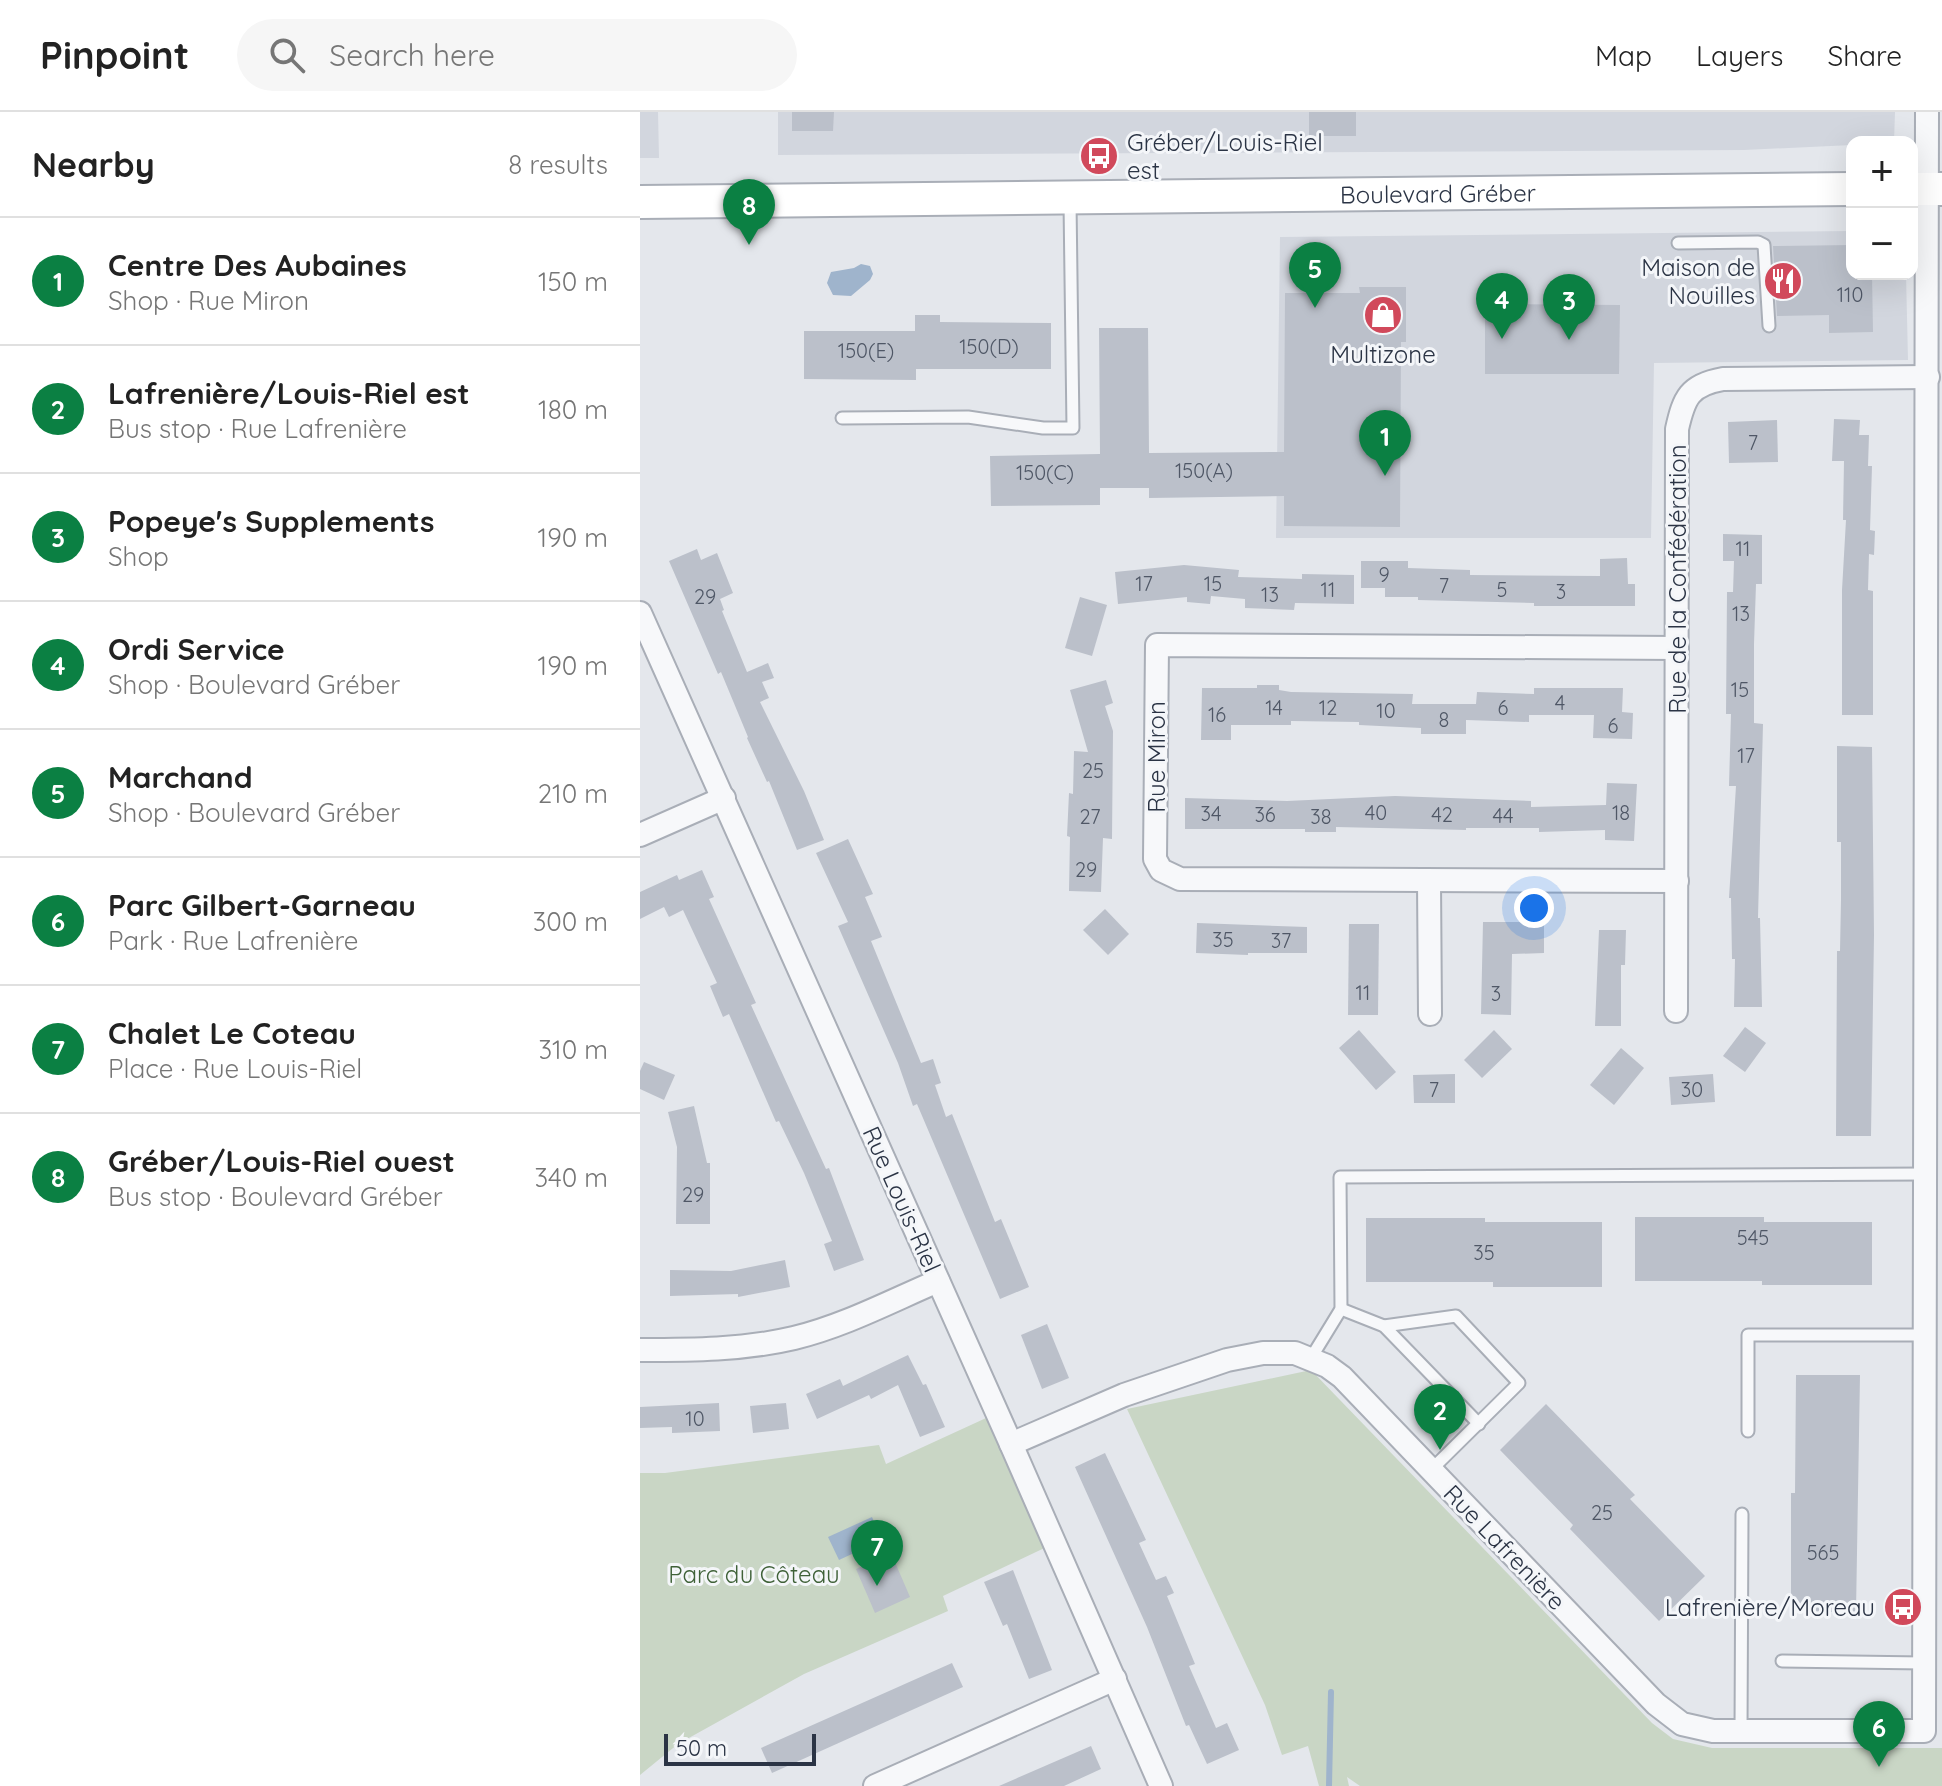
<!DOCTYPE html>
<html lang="en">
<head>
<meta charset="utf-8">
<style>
	body { margin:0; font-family:Quicksand,sans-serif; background:#f6f6f6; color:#222 }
	.controls { position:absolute; right:24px; top:24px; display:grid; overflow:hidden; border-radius:16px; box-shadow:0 8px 32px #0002 }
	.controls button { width:72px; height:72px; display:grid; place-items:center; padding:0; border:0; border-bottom:2px solid #e0e0e0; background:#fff; color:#222; font:40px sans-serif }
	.scale { position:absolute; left:24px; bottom:20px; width:152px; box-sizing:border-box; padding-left:8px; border:4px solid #2b3445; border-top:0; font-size:22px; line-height:28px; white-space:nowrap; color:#2b3445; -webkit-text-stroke:6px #f4f6f9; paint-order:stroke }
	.you { position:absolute; left:894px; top:796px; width:28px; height:28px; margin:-20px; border:6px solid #fff; border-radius:50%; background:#1a73e8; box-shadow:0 0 0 12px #1a73e833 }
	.badge { display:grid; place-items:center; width:52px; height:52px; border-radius:50%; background:#0b8043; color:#fff; font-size:26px; font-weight:700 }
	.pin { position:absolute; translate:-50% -66px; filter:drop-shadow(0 2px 4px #0008) }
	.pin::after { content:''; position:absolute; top:42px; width:28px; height:24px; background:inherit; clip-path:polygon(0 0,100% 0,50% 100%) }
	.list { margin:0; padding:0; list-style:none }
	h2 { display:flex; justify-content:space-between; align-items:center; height:104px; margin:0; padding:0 32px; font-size:34px }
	h2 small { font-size:26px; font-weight:400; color:#767676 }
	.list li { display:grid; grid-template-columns:52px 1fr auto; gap:24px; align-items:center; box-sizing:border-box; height:128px; padding:0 32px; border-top:2px solid #e0e0e0 }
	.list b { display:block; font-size:30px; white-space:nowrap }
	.list p { margin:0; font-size:26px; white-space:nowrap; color:#767676 }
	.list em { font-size:26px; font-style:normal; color:#767676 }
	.icon { flex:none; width:44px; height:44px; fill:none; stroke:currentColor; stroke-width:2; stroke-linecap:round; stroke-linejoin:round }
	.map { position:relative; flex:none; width:1302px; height:1674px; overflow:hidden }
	header { display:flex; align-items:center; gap:48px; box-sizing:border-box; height:112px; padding:0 40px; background:#fff; border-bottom:2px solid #e0e0e0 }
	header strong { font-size:38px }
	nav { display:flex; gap:44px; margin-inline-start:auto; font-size:28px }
	.search { width:560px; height:72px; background:#f6f6f6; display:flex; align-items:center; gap:20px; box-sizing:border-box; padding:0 28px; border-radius:44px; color:#767676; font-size:30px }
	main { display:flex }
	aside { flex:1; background:#fff }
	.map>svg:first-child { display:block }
</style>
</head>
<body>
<header>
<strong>Pinpoint</strong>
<div class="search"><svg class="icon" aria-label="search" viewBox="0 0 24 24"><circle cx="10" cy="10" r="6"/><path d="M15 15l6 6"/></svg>Search here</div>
<nav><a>Map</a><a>Layers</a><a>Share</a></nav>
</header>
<main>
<aside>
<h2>Nearby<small>8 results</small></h2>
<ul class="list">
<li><span class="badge">1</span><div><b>Centre Des Aubaines</b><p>Shop · Rue Miron</p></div><em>150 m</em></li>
<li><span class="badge">2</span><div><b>Lafrenière/Louis-Riel est</b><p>Bus stop · Rue Lafrenière</p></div><em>180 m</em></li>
<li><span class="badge">3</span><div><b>Popeye's Supplements</b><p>Shop</p></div><em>190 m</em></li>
<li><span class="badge">4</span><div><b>Ordi Service</b><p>Shop · Boulevard Gréber</p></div><em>190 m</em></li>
<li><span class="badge">5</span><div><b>Marchand</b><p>Shop · Boulevard Gréber</p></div><em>210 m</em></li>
<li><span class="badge">6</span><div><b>Parc Gilbert-Garneau</b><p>Park · Rue Lafrenière</p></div><em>300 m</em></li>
<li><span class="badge">7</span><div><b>Chalet Le Coteau</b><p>Place · Rue Louis-Riel</p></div><em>310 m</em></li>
<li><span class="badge">8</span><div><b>Gréber/Louis-Riel ouest</b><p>Bus stop · Boulevard Gréber</p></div><em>340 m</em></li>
</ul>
</aside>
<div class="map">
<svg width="1302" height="1674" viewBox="0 0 1302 1674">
	<rect width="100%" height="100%" fill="#e4e7ec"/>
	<g fill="#d2d6de">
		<polygon points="0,0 18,0 19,46 0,46"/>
		<polygon points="138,0 1255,0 1254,30 1212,30 1212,33 1104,38 138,43"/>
		<polygon points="1212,119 1212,162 1266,162 1268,248 1014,251 1011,426 636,426 640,125"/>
	</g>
	<g fill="#c9d6c5">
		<polygon points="671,1258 1012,1611 1033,1627 1072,1636 1302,1636 1302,1674 720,1674 707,1665 709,1674 679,1674 668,1634 642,1643 625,1593 487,1297"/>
		<polygon points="357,1301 415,1431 303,1484 308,1499 164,1562 38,1632 0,1663 0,1361 25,1361 239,1333 246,1352"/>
	</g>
	<g fill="#9fb4cc">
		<polygon points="221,152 230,154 233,162 230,168 211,184 193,183 187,171 191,160 214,156"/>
		<polygon points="232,1405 242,1428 199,1448 188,1425"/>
	</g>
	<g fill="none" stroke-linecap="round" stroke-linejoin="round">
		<polyline stroke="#9fb4cc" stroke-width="6" points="689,1674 691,1580"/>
	</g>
	<g fill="#bbc0ca">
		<polygon points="152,0 194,0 193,19 152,19"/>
		<rect x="669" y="0" width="47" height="24"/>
		<polygon points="1212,133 1212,162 1232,162 1233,220 1189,221 1189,203 1137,204 1133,134"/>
		<polygon points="719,175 766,175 766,230 761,230 760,415 644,414 644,384 509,386 509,376 460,376 460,393 351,394 350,344 460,342 459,216 508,216 509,341 644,340 645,181 720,181"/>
		<polygon points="845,192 980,193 979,262 845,262"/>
		<polygon points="275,203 300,203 300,210 411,211 411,257 276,257 276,268 164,267 164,219 275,219"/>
		<polygon points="1194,307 1220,308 1219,323 1229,323 1228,354 1232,354 1230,418 1235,419 1234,443 1229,442 1228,478 1233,479 1233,603 1202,603 1202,478 1206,408 1203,408 1204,349 1192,349"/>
		<polygon points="1137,308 1138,350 1089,351 1088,310"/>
		<polygon points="1083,422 1122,423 1122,472 1116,472 1114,532 1114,611 1123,612 1118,806 1120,806 1122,895 1094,895 1095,847 1092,847 1091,786 1089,786 1096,674 1089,674 1091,602 1086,602 1087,480 1093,480 1094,449 1083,449"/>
		<polygon points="57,437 61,448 77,441 93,481 80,487 84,498 82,499 107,560 128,551 134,566 122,570 129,586 120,590 164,679 184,728 157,738 129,669 127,670 107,626 108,625 81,560 78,562 29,449"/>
		<polygon points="987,446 988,472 995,472 995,494 894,494 894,491 778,488 778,485 745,485 745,476 721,476 721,449 768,449 768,456 830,458 830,463 960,464 960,447"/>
		<polygon points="544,453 599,458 598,465 662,467 662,462 714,463 714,492 655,491 654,498 605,496 605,487 571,484 570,492 547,490 547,485 478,492 475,460"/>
		<polygon points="440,485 467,493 452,544 425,536"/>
		<polygon points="466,568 473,591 465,594 473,619 472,727 463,726 461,780 429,779 430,725 427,724 429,681 433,682 434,639 448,640 430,578"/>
		<polygon points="617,573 639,573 639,578 651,580 773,582 772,592 836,592 837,580 894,582 894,576 983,576 982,600 993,601 992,627 953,626 954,603 889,603 889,610 826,608 826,622 781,622 781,616 719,613 719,610 651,609 651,613 591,613 591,628 561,628 562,576 617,576"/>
		<polygon points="1197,634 1232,635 1234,823 1231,1024 1196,1024 1197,839 1200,839 1201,788 1201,730 1197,730"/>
		<polygon points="967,671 997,672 994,729 965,728 965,718 899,720 899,716 826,716 826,718 696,715 696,720 665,720 665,717 545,717 545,686 647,689 755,684 891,689 891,695 966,693"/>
		<polygon points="208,727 233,782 225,785 242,825 231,829 281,951 293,947 301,971 295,973 306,1005 312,1002 355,1110 361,1107 389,1175 360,1187 277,992 273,994 258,951 198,814 208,810 176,741"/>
		<polygon points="62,758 74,785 69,787 116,891 111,893 186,1057 189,1056 224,1148 194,1159 184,1132 192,1129 164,1061 139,1009 136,1010 89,902 83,905 70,874 77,871 43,798 29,805 24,795 0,807 0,780 37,763 39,768"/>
		<polygon points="465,797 489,822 468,843 443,818"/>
		<polygon points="843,810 904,810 904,841 872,842 871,903 841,902"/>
		<polygon points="557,811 667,815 667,841 608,841 608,843 556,841"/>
		<polygon points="709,812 739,812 738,903 708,903"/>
		<polygon points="959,818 986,818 985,853 981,853 981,914 955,914"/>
		<polygon points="1105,915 1126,931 1105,960 1083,944"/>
		<polygon points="719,918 756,960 736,978 699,936"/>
		<polygon points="854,918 872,937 842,966 824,948"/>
		<polygon points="981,936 1004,956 974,993 950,973"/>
		<polygon points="4,950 35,963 24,988 0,977 0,959"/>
		<polygon points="815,962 815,991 774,991 773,963"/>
		<polygon points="1073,962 1075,990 1031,993 1029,965"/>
		<polygon points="54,994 67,1051 70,1051 70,1112 36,1112 37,1035 28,1000"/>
		<polygon points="995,1105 1124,1105 1124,1110 1232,1110 1232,1173 1122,1173 1122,1169 995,1169"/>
		<polygon points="726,1106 845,1106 845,1110 962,1110 962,1175 853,1175 853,1170 726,1170"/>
		<polygon points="145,1148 150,1175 98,1185 98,1182 30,1184 30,1158 91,1159"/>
		<polygon points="407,1212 429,1266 402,1277 381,1223"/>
		<polygon points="268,1243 283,1273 286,1272 305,1315 280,1325 258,1273 231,1287 229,1283 177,1307 166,1282 200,1267 203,1274"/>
		<polygon points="1156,1263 1220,1263 1216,1500 1151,1500 1151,1381 1155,1381"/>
		<polygon points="79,1291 80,1319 32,1321 32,1315 0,1316 0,1295"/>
		<polygon points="146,1291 149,1317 113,1321 110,1294"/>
		<polygon points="906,1292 995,1383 990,1387 1065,1464 1019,1509 930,1417 933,1413 860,1338"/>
		<polygon points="465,1341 506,1428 499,1431 516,1468 526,1464 534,1481 527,1484 555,1552 549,1554 576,1616 587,1611 599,1638 567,1652 549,1613 546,1614 507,1515 435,1355"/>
		<polygon points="251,1441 270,1485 235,1501 216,1457"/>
		<polygon points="373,1458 412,1558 389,1567 367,1512 363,1514 344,1470"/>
		<polygon points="312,1551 323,1575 132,1661 121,1636"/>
		<polygon points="451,1634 461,1657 424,1674 359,1674"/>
	</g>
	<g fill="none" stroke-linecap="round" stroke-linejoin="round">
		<defs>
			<g id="service">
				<polyline points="1038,131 1118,130 1124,133 1129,214"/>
				<polyline points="202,306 328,305 403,316 433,316 430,90"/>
				<polyline points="701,1197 744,1214 839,1312"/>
				<polyline points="744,1214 816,1204 879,1271 791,1358"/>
				<polyline points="671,1246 701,1197 700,1065 1285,1062"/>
				<polyline points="1108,1319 1108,1223 1285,1223"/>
				<polyline points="1142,1549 1283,1551"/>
				<polyline points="1101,1619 1102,1402"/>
			</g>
			<g id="minor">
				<polyline points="0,501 371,1332 521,1674"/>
				<polyline points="0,723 84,686"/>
				<polyline points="1037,769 540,767 521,758 515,747 517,533 1037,536"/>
				<polyline points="789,770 790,902"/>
				<path d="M1036 899 1037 317C1044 286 1049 273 1083 267L1288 265"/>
				<path d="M0 1238C52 1238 103 1238 154 1226 204 1214 251 1189 298 1169"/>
				<polyline points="371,1332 484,1283 587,1248 623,1241 655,1241 687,1254 702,1265 1016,1592 1042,1612 1073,1619 1284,1619 1287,0"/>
				<polyline points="235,1674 475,1567"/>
			</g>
			<g id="secondary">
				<polyline points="1272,77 1302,77"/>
				<path id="s1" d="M0 90 1212 77"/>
			</g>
		</defs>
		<use href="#service" stroke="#a9aeb7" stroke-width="15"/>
		<use href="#minor" stroke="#a9aeb7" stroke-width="26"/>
		<use href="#secondary" stroke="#a9aeb7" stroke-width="36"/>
		<use href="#service" stroke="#f7f8fa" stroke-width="11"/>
		<use href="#minor" stroke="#f7f8fa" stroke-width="22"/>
		<use href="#secondary" stroke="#fff" stroke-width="32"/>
	</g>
	<defs>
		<symbol id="bus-disc" viewBox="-11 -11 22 22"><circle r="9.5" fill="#d1495b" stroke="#f4f6f9"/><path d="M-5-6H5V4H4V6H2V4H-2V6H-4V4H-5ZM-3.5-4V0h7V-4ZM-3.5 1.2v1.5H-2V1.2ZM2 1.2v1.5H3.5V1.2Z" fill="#fff"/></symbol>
		<symbol id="restaurant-disc" viewBox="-11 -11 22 22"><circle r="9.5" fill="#d1495b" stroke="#f4f6f9"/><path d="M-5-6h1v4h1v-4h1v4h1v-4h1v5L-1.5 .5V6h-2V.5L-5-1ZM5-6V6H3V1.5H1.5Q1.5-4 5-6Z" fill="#fff"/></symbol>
		<symbol id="shop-disc" viewBox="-11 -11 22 22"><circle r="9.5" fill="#d1495b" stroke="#f4f6f9"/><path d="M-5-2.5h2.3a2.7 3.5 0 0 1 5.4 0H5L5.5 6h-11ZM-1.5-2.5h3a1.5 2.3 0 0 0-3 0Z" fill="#fff"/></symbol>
	</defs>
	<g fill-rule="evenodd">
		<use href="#bus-disc" x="437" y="22" width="44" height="44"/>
		<use href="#restaurant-disc" x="1121" y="147" width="44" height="44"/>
		<use href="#shop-disc" x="721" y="181" width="44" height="44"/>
		<use href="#bus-disc" x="1241" y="1473" width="44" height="44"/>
	</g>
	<g text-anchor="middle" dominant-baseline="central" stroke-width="6" stroke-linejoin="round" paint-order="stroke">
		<g font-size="20" fill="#4f5766">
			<text x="1210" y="182">110</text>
			<text x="349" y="234">150(D)</text>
			<text x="226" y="238">150(E)</text>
			<text x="1113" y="330">7</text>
			<text x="564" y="358">150(A)</text>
			<text x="405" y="360">150(C)</text>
			<text x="1103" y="436">11</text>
			<text x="744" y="462">9</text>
			<text x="504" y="471">17</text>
			<text x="573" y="471">15</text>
			<text x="804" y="473">7</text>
			<text x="688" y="477">11</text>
			<text x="862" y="477">5</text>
			<text x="921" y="479">3</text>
			<text x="630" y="482">13</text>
			<text x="65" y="484">29</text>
			<text x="1101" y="501">13</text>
			<text x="1100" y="577">15</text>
			<text x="920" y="590">4</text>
			<text x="634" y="595">14</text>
			<text x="688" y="595">12</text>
			<text x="863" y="595">6</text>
			<text x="746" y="598">10</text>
			<text x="577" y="602">16</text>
			<text x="804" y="607">8</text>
			<text x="973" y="613">6</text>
			<text x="1106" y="643">17</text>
			<text x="453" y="658">25</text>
			<text x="736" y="700">40</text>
			<text x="981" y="700">18</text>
			<text x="571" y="701">34</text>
			<text x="625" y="702">36</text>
			<text x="802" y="702">42</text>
			<text x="863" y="703">44</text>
			<text x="450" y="704">27</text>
			<text x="681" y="704">38</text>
			<text x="446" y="757">29</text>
			<text x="583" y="827">35</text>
			<text x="641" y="828">37</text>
			<text x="723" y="880">11</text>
			<text x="856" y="881">3</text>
			<text x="794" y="977">7</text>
			<text x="1052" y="977">30</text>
			<text x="53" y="1082">29</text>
			<text x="1113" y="1125">545</text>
			<text x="844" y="1140">35</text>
			<text x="55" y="1306">10</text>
			<text x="962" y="1400">25</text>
			<text x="1183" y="1440">565</text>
		</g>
		<g font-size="24" fill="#2b3445" stroke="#f4f6f9" text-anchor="end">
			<text x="487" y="30" text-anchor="start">Gréber/Louis-Riel<tspan x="487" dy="28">est</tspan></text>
			<text x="1115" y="155">Maison de<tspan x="1115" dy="28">Nouilles</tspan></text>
			<text x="743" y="242" text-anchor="middle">Multizone</text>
			<text x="1235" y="1495">Lafrenière/Moreau</text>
		</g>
		<g font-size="24" fill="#2b3445" stroke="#f4f6f9">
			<text stroke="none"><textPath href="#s1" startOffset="798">Boulevard Gréber</textPath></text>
			<text transform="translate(1037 467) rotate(-90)">Rue de la Confédération</text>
			<text transform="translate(516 645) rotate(-90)">Rue Miron</text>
			<text transform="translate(262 1087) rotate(66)">Rue Louis-Riel</text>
			<text transform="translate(865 1435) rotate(46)">Rue Lafrenière</text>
		</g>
		<g font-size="24" fill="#3f6138" stroke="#f4f6f9">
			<text x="114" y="1462">Parc du Côteau</text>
		</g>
	</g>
</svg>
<div class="controls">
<button>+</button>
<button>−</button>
</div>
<div class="scale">50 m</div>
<div class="you"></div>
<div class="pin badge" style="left:745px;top:364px">1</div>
<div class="pin badge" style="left:800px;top:1338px">2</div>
<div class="pin badge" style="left:929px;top:228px">3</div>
<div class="pin badge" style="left:862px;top:227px">4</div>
<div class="pin badge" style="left:675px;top:196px">5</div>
<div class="pin badge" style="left:1239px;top:1655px">6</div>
<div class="pin badge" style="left:237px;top:1474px">7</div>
<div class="pin badge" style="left:109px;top:133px">8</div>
</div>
</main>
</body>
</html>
